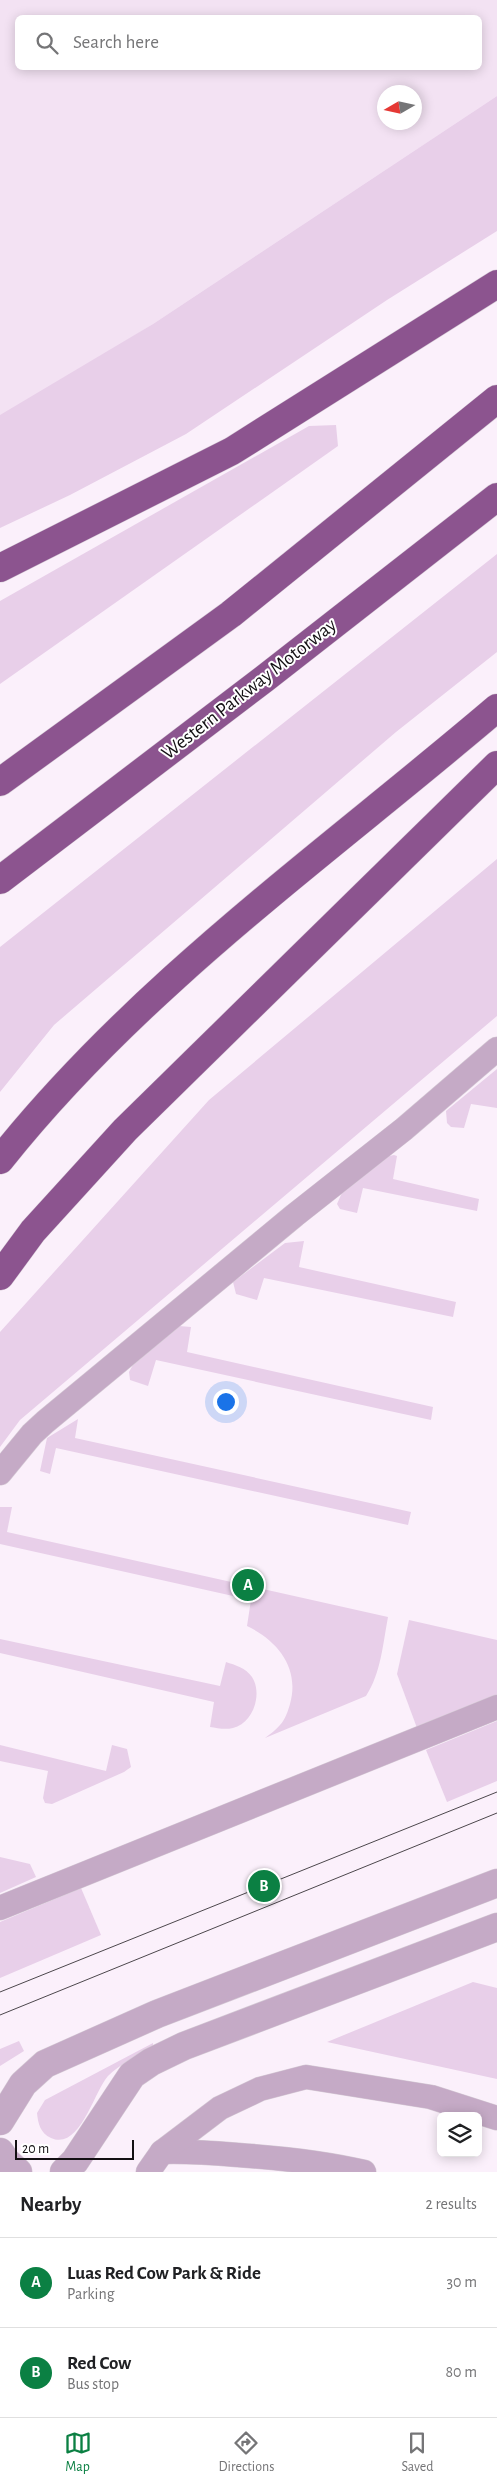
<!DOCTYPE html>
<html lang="en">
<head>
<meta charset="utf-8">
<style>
	body { margin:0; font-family:"Alegreya Sans",sans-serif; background:#f6f6f6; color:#202124 }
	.controls { position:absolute; right:15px; bottom:15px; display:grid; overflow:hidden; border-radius:8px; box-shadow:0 2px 12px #0003 }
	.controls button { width:45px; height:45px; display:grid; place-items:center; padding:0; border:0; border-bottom:1px solid #e0e0e0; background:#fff; color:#202124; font:25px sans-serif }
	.compass { position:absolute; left:377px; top:85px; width:45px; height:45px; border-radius:50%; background:#fff; box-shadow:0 2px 12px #0003; rotate:261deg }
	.scale { position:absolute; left:15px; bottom:12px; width:119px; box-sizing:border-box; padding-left:5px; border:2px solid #131013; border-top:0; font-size:14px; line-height:18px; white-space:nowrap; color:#131013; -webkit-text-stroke:4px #fff; paint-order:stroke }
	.you { position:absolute; left:225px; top:1401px; width:18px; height:18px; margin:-12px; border:4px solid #fff; border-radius:50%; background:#1a73e8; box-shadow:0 0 0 8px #1a73e833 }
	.badge { display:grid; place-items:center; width:32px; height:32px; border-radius:50%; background:#0b8043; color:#fff; font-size:16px; font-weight:700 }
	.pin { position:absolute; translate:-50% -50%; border:2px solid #fff; box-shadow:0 1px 5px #0006 }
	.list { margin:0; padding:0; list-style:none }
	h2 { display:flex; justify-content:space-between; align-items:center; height:65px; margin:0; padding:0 20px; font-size:21px }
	h2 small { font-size:16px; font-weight:400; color:#757577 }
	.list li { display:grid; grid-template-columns:32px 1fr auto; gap:15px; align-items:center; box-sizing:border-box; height:90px; padding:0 20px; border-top:1px solid #e0e0e0 }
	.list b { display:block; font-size:19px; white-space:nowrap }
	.list p { margin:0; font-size:16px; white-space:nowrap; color:#757577 }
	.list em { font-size:16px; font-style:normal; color:#757577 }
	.icon { flex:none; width:28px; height:28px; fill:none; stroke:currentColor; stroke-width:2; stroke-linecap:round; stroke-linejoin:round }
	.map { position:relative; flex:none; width:497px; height:2172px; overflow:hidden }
	.search { position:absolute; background:#fff; box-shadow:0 2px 12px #0003; left:15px; right:15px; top:15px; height:55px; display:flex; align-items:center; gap:12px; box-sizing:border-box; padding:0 18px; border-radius:8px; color:#757577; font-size:19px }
	.sheet { height:245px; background:#fff }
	nav { display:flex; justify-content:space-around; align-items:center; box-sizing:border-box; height:70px; border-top:1px solid #e0e0e0; background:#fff; font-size:14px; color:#757577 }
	nav a { display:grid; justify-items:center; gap:2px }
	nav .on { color:#0b8043 }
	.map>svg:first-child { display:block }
</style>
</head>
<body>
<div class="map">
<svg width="497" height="2172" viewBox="0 0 497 2172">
	<rect width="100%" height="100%" fill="#fbf0fb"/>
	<path fill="#f3e2f3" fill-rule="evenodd" d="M0 0H497V96L153 324 0 419ZM18 18H480V68H18ZM384 92H414V122H384Z"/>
	<g fill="#e8cfe9">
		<polygon points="497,96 497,231 387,300 186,434 70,495 0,528 0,415 153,324"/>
		<polygon points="336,425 338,446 0,684 0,601 309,426"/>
		<polygon points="497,554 497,652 396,732 54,1025 0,1092 0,947"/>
		<polygon points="497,859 497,1016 20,1420 0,1447 0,1332 209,1100"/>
		<polygon points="497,1069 497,1108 471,1104 464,1128 451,1127 447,1123 446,1111"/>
		<polygon points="394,1155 397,1156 393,1179 479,1199 477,1211 363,1188 357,1213 340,1209 337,1204 344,1188 389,1156"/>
		<polygon points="304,1241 299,1267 456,1302 453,1317 264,1278 257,1300 236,1294 233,1282 285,1243"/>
		<polygon points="179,1326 191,1327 187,1352 433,1407 431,1420 156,1360 148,1386 130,1380 129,1372 134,1363"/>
		<polygon points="78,1419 75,1438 411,1512 408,1525 56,1448 50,1474 40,1471 47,1438"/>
		<path d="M0 1507H12L7 1532 388 1617C383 1643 381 1673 366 1696L265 1738C270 1734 276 1730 280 1725 285 1720 288 1711 290 1704 300 1668 278 1641 247 1626L251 1600 0 1544Z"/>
		<polygon points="409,1620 497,1640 497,1696 417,1728 397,1674"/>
		<path d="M0 1639 220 1686 226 1662C235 1665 246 1668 252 1677 263 1694 253 1723 233 1728 225 1730 217 1728 210 1727L214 1702 0 1653Z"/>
		<polygon points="497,1721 497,1781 447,1802 426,1750"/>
		<polygon points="0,1745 106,1771 112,1745 127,1749 131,1767 124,1772 52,1804 45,1803 43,1798 48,1771 0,1761"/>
		<polygon points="0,1857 30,1864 36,1877 0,1893"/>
		<polygon points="81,1888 101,1935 0,1978 0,1922"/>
		<polygon points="473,1982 497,1988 497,2079 327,2042"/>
		<polygon points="19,2041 24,2051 0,2066 0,2049"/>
		<path d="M153 2043V2047C140 2055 118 2065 108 2076 94 2091 80 2151 51 2138 40 2133 38 2123 37 2113L45 2100Z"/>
	</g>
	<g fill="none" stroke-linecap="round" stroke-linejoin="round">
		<defs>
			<g id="lane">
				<polyline points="0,1473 32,1434 45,1422 295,1215 404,1129 497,1049"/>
				<polyline points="0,1908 497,1707"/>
				<path d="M162 2152C187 2151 213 2153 238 2155 281 2158 322 2162 364 2172"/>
				<polyline points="148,2172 162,2152 220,2108 260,2089 306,2077 431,2097 497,2118"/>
			</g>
			<g id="street">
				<polyline points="0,2121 23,2084 45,2064 157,2014 497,1883"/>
				<polyline points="0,2152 6,2161 18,2172"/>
				<polyline points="64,2172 75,2161 132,2075 151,2062 184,2046 497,1927"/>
			</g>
			<g id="highway">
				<polyline points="0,568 232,451 497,284"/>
				<polyline points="0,782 231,614 497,399"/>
				<polyline points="0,880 264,679 497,497"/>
				<path d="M0 1160C140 984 327 853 497 708"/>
				<polyline points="0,1276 33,1231 125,1130 497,765"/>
			</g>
		</defs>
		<use href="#lane" stroke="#d6ccd6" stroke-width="25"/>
		<use href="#street" stroke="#d6ccd6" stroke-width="29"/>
		<use href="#highway" stroke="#d6ccd6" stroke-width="29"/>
		<use href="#lane" stroke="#c5aac6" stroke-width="24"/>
		<use href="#street" stroke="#c5aac6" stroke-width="28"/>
		<use href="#highway" stroke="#8c548f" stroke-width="28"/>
		<g stroke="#4c474c" stroke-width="1">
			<polyline points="0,1992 497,1792"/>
			<polyline points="0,2015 497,1813"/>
		</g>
	</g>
	<g text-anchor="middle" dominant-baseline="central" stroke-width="4" stroke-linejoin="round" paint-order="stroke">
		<g font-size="20" fill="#131013" stroke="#fff">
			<text transform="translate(249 689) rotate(-38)">Western Parkway Motorway</text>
		</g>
	</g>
</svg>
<div class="controls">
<button><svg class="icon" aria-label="layers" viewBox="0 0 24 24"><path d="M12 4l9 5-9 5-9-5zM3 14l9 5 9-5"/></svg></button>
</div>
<svg class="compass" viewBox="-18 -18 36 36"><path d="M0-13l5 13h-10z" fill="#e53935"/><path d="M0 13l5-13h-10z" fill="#757577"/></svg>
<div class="scale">20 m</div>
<div class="you"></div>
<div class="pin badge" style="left:248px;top:1585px">A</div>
<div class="pin badge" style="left:264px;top:1886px">B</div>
<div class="search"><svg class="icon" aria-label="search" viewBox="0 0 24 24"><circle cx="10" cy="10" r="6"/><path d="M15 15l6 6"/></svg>Search here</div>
</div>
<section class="sheet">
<h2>Nearby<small>2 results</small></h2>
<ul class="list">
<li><span class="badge">A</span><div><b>Luas Red Cow Park &amp; Ride</b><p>Parking</p></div><em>30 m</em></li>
<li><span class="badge">B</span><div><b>Red Cow</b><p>Bus stop</p></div><em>80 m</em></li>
</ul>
</section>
<nav>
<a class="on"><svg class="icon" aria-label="map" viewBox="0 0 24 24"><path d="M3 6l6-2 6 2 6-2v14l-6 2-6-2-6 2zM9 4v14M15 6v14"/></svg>Map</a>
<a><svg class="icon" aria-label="directions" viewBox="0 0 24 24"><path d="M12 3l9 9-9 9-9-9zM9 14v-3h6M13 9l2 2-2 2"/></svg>Directions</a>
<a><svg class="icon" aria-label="saved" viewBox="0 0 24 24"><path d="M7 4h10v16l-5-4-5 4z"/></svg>Saved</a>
</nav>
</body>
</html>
